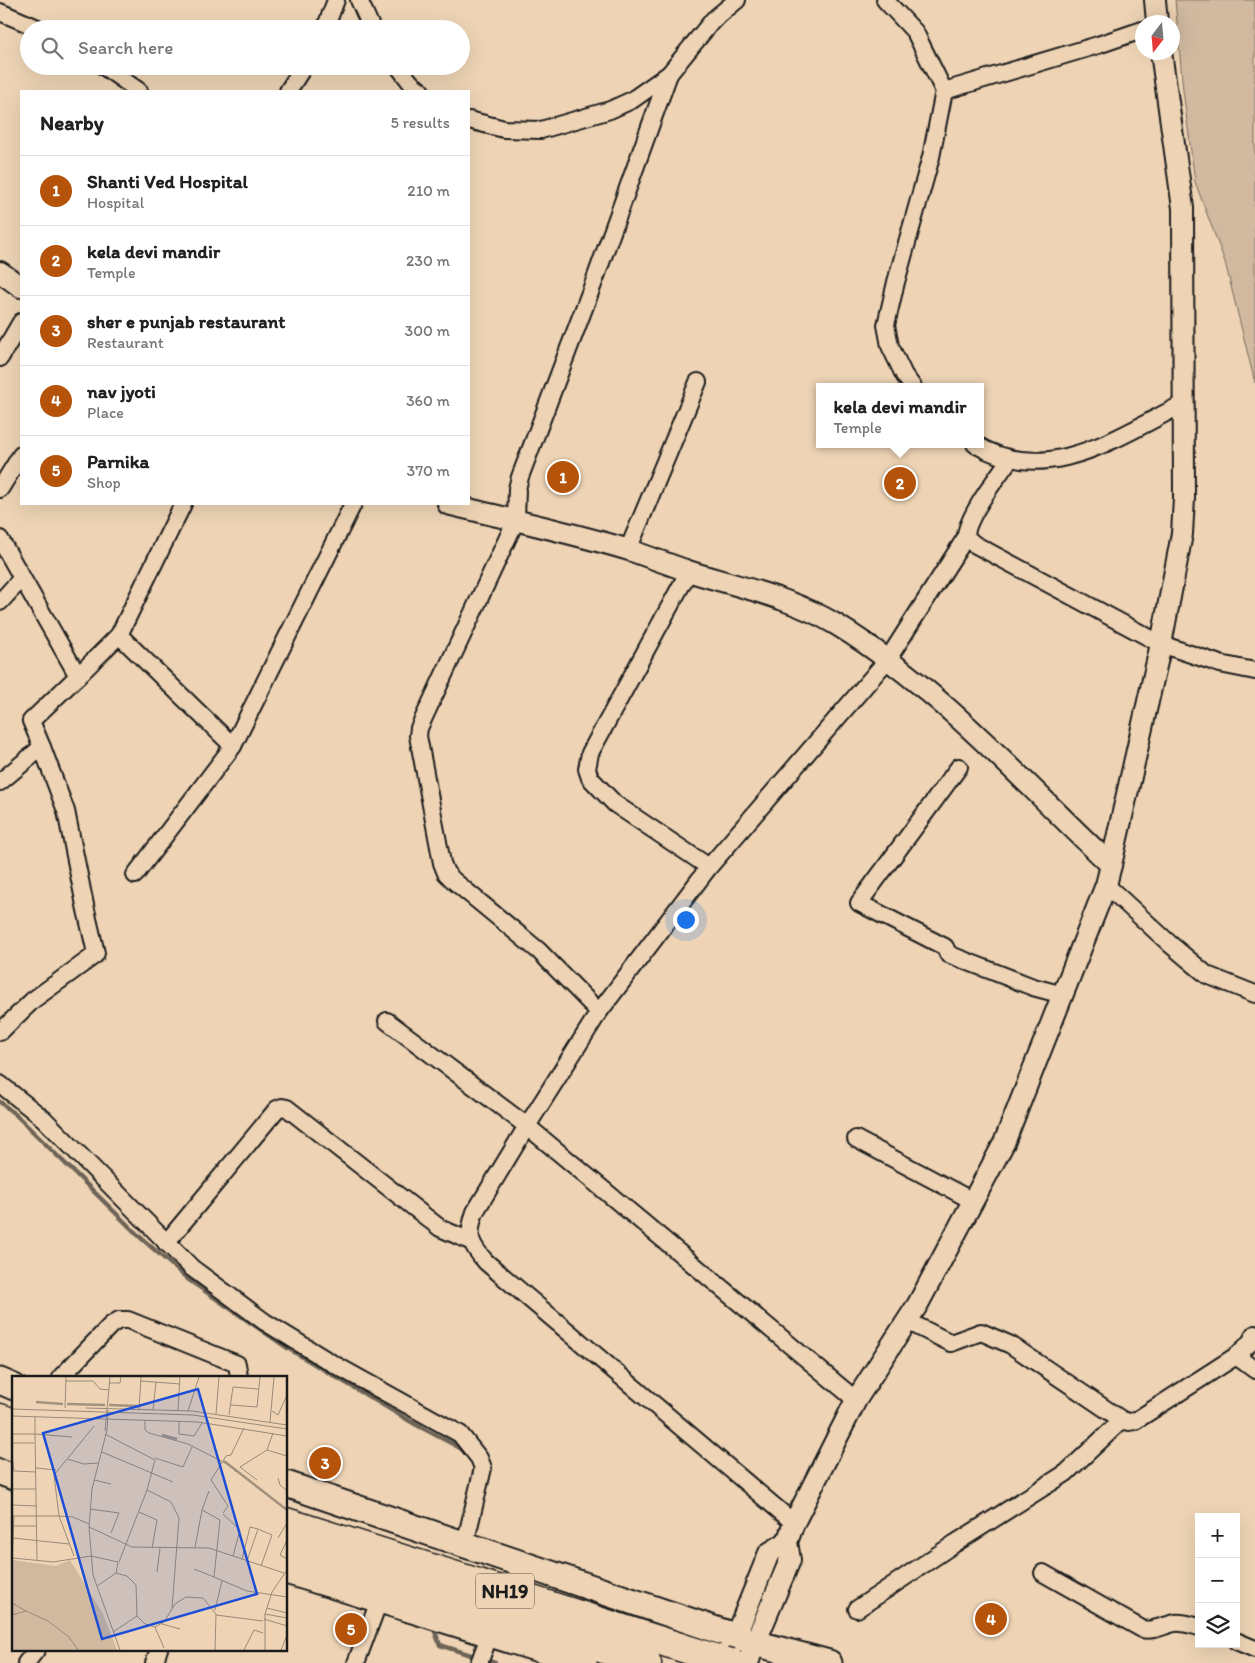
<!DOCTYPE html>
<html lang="en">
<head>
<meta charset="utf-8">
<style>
	body { margin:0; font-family:Itim,sans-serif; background:#f2f2f2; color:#222 }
	.controls { position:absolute; right:15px; bottom:15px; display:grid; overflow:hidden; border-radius:0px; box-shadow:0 5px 20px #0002 }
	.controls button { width:45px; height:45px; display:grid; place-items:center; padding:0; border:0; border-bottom:1px solid #e0e0e0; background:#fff; color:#222; font:25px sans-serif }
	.compass { position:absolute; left:1135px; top:15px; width:45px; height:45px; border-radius:50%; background:#fff; box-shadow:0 5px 20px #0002; rotate:196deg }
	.you { position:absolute; left:685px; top:919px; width:18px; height:18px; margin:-12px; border:4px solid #fff; border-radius:50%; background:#1a73e8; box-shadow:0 0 0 8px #1a73e833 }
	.badge { display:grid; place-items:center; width:32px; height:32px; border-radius:50%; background:#b45309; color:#fff; font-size:16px; font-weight:700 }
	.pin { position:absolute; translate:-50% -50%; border:2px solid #fff; box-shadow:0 1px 5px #0006 }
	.popup { position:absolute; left:816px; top:383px; width:168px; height:65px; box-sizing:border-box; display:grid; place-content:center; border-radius:0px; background:#fff; filter:drop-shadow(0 1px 4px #0005); font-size:16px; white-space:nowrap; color:#767676 }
	.popup b { font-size:19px; color:#222 }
	.popup::after { content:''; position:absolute; left:50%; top:100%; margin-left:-10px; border:10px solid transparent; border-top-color:#fff }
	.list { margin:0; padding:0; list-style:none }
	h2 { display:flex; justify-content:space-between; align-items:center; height:65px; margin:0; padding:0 20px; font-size:21px }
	h2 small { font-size:16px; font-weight:400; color:#767676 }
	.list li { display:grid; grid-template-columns:32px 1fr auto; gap:15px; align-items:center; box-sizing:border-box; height:70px; padding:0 20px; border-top:1px solid #e0e0e0 }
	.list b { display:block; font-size:19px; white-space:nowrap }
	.list p { margin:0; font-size:16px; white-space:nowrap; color:#767676 }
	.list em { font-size:16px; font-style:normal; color:#767676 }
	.icon { flex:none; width:28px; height:28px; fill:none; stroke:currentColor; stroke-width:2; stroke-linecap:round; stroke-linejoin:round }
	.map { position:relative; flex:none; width:1255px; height:1663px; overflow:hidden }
	.search { position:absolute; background:#fff; box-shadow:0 5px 20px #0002; left:20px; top:20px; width:450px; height:55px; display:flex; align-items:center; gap:12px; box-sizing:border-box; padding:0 18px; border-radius:28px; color:#767676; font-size:19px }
	.panel { position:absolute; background:#fff; box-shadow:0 5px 20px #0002; left:20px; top:90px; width:450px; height:415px; border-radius:0px }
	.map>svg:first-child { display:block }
</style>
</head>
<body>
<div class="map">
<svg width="1255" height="1663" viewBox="0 0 1255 1663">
	<rect width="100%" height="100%" fill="#eed4b5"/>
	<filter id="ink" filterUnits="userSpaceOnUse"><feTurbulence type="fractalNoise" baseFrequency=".02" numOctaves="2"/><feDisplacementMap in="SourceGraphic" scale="10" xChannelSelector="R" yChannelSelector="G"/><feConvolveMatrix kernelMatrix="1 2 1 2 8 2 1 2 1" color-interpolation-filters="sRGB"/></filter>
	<g filter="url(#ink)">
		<polygon fill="#d0b99f" stroke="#766a5e" points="1175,0 1255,0 1255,383 1225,262 1195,182 1183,90"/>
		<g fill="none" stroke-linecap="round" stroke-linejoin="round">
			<g stroke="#6d6357" stroke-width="4.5">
				<polyline points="0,1102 16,1115 140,1237 189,1280 286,1347 415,1424 466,1451"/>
				<polyline points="434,1629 440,1645 477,1657"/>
				<polyline points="485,1660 495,1663"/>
			</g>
			<defs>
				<g id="minor">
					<polyline points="359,0 372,29"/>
					<polyline points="885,0 915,32 944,91"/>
					<polyline points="0,12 40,29"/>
					<polyline points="325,29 336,0"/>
					<polyline points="103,66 139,91"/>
					<polyline points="398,66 411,83 421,91"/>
					<polyline points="288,91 304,66"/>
					<polyline points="469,120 504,129 541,130 610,110 632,100 669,74 713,20 737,0"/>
					<polyline points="0,358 21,322"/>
					<polyline points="913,387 904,375 890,346 886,325 896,282 931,157 944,91 1098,45 1142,30"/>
					<path d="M975 444C1046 488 1119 436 1183 404"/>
					<path d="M1010 459C999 474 965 520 966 537L974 544 1161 644 1220 664 1255 671"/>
					<polyline points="0,489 21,455"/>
					<polyline points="183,504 119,635 233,746 353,504"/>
					<polyline points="0,539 78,676 119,635"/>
					<polyline points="628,550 698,382"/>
					<polyline points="689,571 590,753 587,769 590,778 615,804 709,867"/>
					<polyline points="0,602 22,578"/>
					<polyline points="959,767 859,903 945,947 948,954 1033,987 1063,995"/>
					<polyline points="0,782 42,747"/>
					<polyline points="135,875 233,746"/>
					<polyline points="1106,885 1170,944 1207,975 1255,994"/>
					<polyline points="599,1012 539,951 454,881 446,873 442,863 418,736 419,728 516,520 517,489 520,477 594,282 669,74"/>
					<polyline points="387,1021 527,1126 856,1400"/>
					<polyline points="0,1032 33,1000 95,955 96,953 86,910 66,811 42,747 31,721 78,676"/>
					<polyline points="0,1084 44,1119 192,1268 265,1322 330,1362 460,1434 479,1458 483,1468 465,1544"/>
					<polyline points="856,1139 973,1201"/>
					<polyline points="166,1243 277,1109 282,1107 287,1108 440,1228 470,1241"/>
					<polyline points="907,1321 951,1343 981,1332 1011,1345 1122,1420 1129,1422 1135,1421 1236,1356 1249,1344 1255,1334"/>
					<polyline points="1236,1356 1255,1370"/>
					<polyline points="61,1377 111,1325 119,1320 128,1320 237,1364 239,1377"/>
					<path d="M794 1523 486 1262C469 1243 467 1236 475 1212L527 1126 599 1012 709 867 888 659 966 537"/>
					<path d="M1043 1573 1142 1629C1153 1632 1164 1625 1175 1623 1183 1622 1191 1625 1199 1627"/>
					<polyline points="857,1609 954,1544 1066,1473 1122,1420"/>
					<polyline points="1236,1641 1255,1649"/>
					<polyline points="26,1663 37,1649"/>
					<polyline points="154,1663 159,1649"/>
					<polyline points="356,1663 379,1601"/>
					<polyline points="479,1663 490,1634"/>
				</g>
				<g id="tertiary">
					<polyline points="1155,0 1157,22"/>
					<polyline points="0,272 21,287"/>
					<path d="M448 504C508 519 570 532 629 550 649 557 668 564 688 571 738 587 791 597 837 625 941 689 1023 782 1111 865"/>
					<polyline points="730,1650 769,1553 787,1542"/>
					<polyline points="748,1663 755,1643 790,1560 787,1542 794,1523 856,1400 918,1304 1004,1143 1106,885 1111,865 1161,644 1182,534 1184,498 1183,208 1161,52"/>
				</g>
				<g id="primary">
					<polyline points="0,1381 14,1387"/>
					<polyline points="0,1472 14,1477"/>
					<polyline points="286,1484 755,1643 829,1663"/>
					<polyline points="286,1571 584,1663"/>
				</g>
				<g id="trunk">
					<polyline points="0,1418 14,1423"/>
					<polyline points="0,1442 14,1448"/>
					<polyline points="286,1522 724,1661"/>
					<polyline points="286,1546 647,1663"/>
				</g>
			</defs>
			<use href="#minor" stroke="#1c1c1c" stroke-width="20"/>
			<use href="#tertiary" stroke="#1c1c1c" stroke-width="24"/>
			<use href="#primary" stroke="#1c1c1c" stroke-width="29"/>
			<use href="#trunk" stroke="#1c1c1c" stroke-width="31"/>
			<use href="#minor" stroke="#eed4b5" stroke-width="16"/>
			<use href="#tertiary" stroke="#eed4b5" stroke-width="20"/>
			<use href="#primary" stroke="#eed4b5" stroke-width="25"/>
			<use href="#trunk" stroke="#eed4b5" stroke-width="28"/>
			<defs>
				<polyline id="trunk-bridge" points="724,1661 731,1663"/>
			</defs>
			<use href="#trunk-bridge" stroke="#1c1c1c" stroke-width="31" stroke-linecap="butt"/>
			<use href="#trunk-bridge" stroke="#eed4b5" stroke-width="28"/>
		</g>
	</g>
	<g text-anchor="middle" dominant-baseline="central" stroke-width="4" stroke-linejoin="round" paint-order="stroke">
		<rect fill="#eed4b5" stroke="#5b534a" stroke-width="1" x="476" y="1573.5" width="58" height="35" rx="4"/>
		<g font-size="20" font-weight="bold" fill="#1c1c1c">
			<text x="505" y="1591">NH19</text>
		</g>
	</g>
	<g transform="translate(12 1376)">
		<rect width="275" height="275" fill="#eed4b5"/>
		<path d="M0 184 44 190 58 184 91 238 105 274H0Z" fill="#d0b99f"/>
		<path fill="none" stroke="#a3937e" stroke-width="2.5" d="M24 26 51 28M55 28 93 29M97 29 126 30M150 59 165 63M212 85 275 134"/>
		<path fill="none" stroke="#9a8a78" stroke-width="1" d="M54 5H81L88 13 97 14M129 5 168 8M97 7H108L109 1M219 29 245 31 248 1M53 32 54 1M74 32 180 35 275 49M0 33 181 39 275 53M96 34 95 54 80 113 77 151 81 199 108 274M127 34 129 1M141 34 144 6M166 35 168 1M176 35 187 1M260 35 266 39 275 19M204 38 207 1M217 39 221 11 246 13M0 40 186 46 275 60M133 44V54L137 57 176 68 219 90 224 96M167 45V58L182 60 190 47M258 46 262 1M93 55 98 1M0 58H23V41M93 58 143 84 135 114 107 186M0 67H22M255 74 275 80M90 76 161 106M0 79 2 95 24 96M56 82 82 50M143 82 171 91 180 71M24 92 44 94M266 102 268 109 275 115M82 104 99 108M245 104 228 91 255 74 261 57M0 113H24M135 114 159 126 167 142 160 232M0 129 25 130M78 133 107 137 99 157M190 134 197 115M127 136 145 144 140 172M211 137 216 130 199 104 214 80 219 79 232 52M211 138 228 154 221 180M0 140H47L62 180M77 148 61 141 47 140 42 99 55 83 72 88 86 87M2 150H25M77 151 120 171 197 172 272 197M1 162 57 168M266 162 275 147M275 164 268 179 275 183M183 171 190 134 208 144 202 201 235 215 275 221M1 182 41 186 79 180 106 186 104 197M230 183 238 151 246 153M25 184 23 58 60 61M235 185 246 153 260 159 249 190M0 186 2 140M182 193 202 201M145 196 148 172M85 210 104 197 115 200 124 209 125 240 101 256M0 227 14 235M255 232 275 237M203 234 210 205M253 238 275 242M0 239 14 235 36 245 57 261 66 274M204 239 251 245M125 240 133 248 143 251 152 246 163 228 174 221 191 222 204 238 203 274M252 243 275 250M150 248 168 253M143 251 152 272M232 274 242 254 251 257M253 274V238L260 216 275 194M269 274 275 259"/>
		<path fill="#1d4ed8" fill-opacity="0.15" stroke="#1d4ed8" stroke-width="2.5" d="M186 13 245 218 90 263 31 57Z"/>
		<rect width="275" height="275" fill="none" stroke="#1c1c1c" stroke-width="2.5"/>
	</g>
</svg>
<div class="controls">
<button>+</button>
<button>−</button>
<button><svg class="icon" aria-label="layers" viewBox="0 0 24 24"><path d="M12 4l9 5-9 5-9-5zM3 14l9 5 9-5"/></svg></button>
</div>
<svg class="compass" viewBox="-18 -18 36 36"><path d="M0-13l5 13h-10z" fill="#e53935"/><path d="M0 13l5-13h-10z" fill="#767676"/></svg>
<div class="you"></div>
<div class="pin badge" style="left:563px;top:477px">1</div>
<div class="pin badge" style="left:900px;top:483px">2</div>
<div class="popup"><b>kela devi mandir</b>Temple</div>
<div class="pin badge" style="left:325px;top:1463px">3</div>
<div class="pin badge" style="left:991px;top:1619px">4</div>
<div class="pin badge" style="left:351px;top:1629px">5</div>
<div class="search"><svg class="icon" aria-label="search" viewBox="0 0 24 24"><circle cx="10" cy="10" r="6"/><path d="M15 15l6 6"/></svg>Search here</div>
<section class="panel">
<h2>Nearby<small>5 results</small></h2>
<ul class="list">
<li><span class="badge">1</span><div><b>Shanti Ved Hospital</b><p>Hospital</p></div><em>210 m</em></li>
<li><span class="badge">2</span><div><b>kela devi mandir</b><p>Temple</p></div><em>230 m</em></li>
<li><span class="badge">3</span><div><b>sher e punjab restaurant</b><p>Restaurant</p></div><em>300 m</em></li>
<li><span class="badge">4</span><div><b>nav jyoti</b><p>Place</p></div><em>360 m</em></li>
<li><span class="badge">5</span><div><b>Parnika</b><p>Shop</p></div><em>370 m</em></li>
</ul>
</section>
</div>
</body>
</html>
